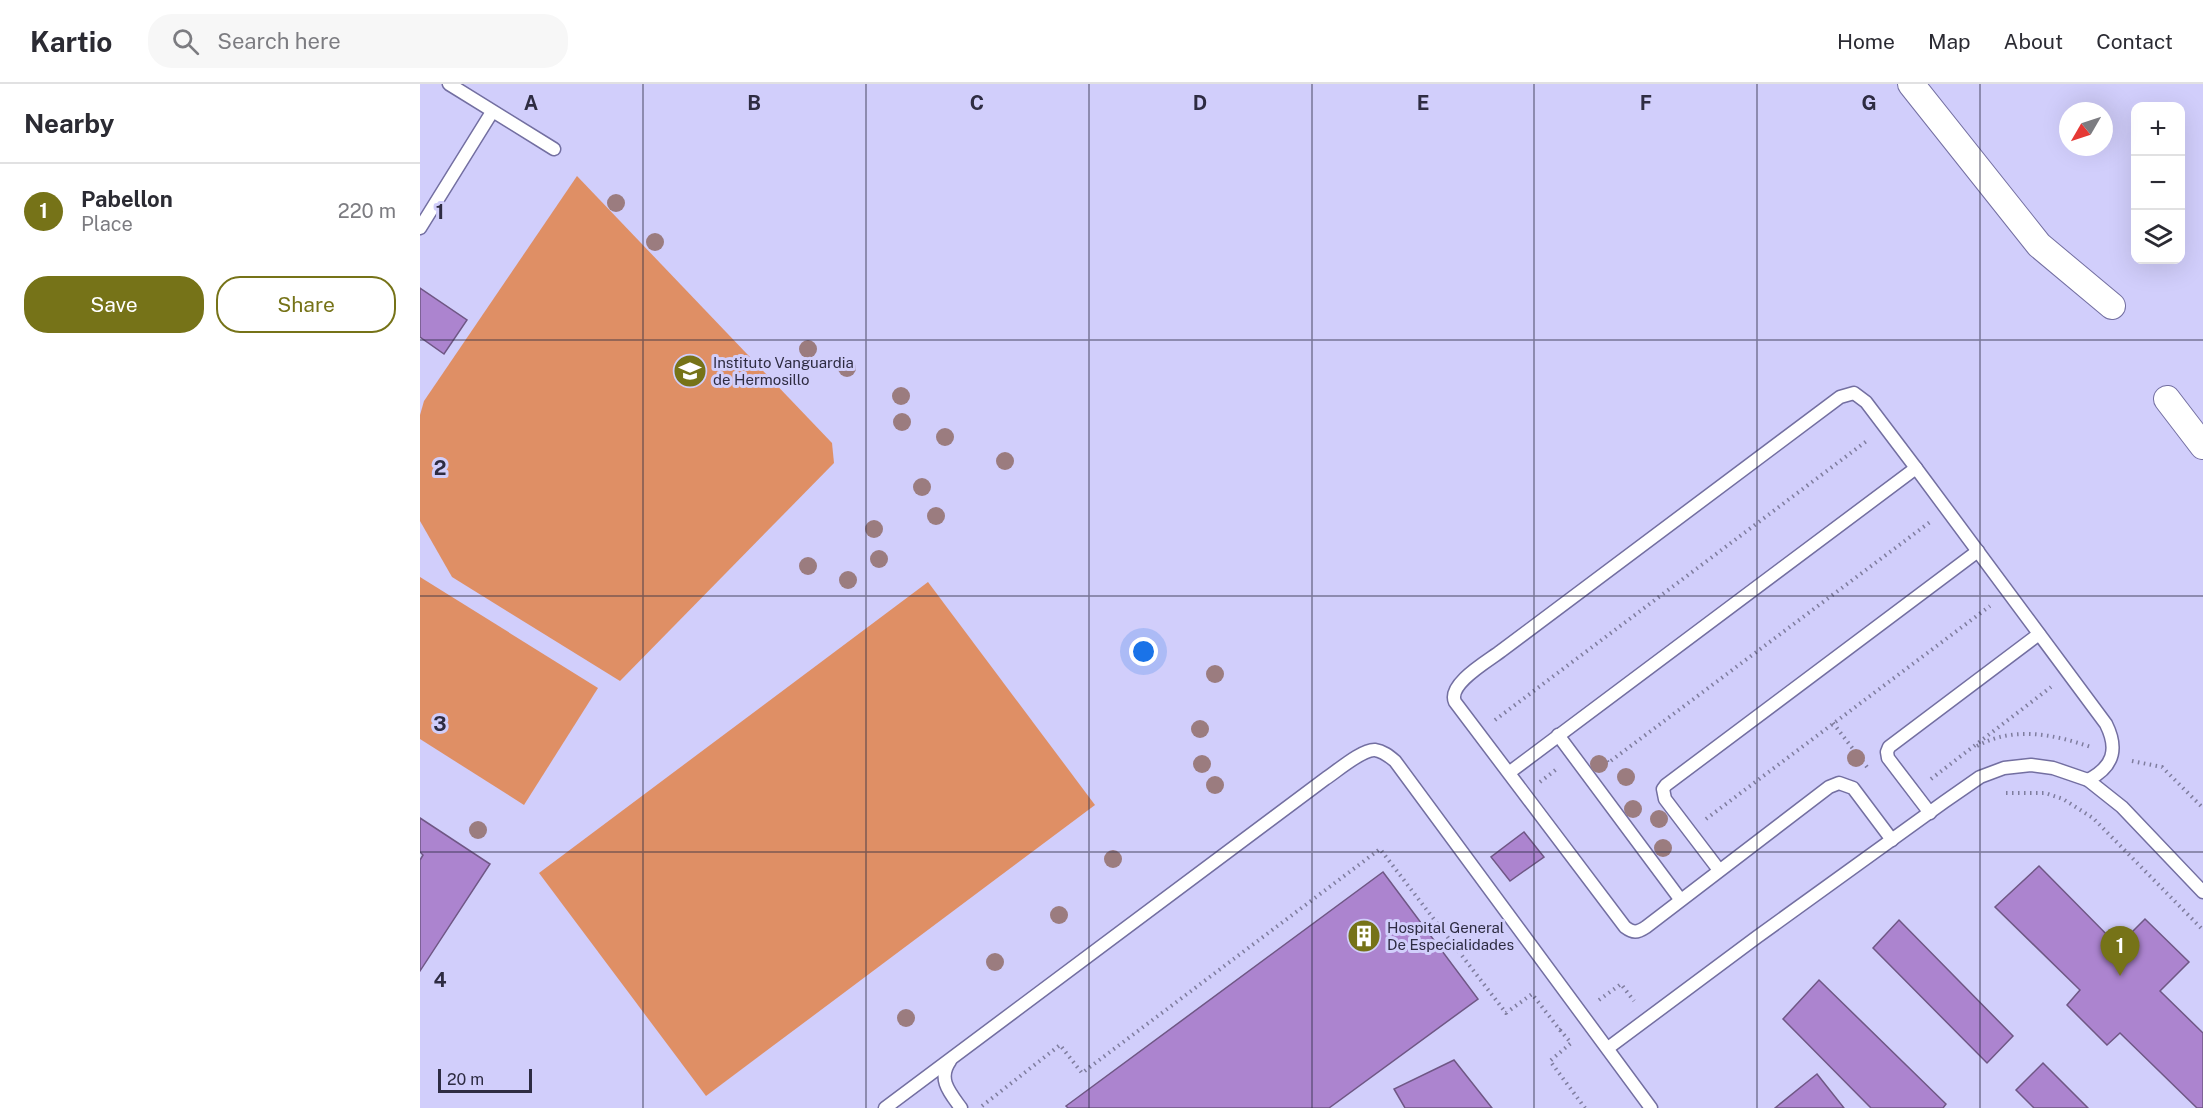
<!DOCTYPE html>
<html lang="en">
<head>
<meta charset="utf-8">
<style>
	body { margin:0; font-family:"Public Sans",sans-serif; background:#f7f7f7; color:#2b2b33 }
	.controls { position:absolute; right:18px; top:18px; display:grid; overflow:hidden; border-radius:12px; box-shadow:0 6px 24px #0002 }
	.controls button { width:54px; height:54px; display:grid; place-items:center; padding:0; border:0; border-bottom:2px solid #e1e1e2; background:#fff; color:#2b2b33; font:30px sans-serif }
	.compass { position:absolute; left:1639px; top:18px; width:54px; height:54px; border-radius:50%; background:#fff; box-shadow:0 6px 24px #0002; rotate:231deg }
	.scale { position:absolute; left:18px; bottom:15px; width:94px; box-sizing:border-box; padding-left:6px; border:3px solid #2e2c42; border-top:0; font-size:16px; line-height:21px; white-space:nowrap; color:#2e2c42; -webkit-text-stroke:4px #d1cefb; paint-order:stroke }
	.you { position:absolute; left:724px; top:568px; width:21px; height:21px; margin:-15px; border:4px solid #fff; border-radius:50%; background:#1a73e8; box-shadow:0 0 0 9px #1a73e833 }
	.badge { display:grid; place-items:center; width:39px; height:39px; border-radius:50%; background:#767318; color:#fff; font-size:20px; font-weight:700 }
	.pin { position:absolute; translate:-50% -50px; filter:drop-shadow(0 2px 3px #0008) }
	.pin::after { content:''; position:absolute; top:32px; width:21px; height:18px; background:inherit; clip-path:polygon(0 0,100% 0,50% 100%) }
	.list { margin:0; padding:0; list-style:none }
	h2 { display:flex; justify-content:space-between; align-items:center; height:78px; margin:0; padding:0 24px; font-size:26px }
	h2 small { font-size:20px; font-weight:400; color:#7c7c81 }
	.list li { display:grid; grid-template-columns:39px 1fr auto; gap:18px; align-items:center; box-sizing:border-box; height:96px; padding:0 24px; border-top:2px solid #e1e1e2 }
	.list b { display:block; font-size:22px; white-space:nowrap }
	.list p { margin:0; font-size:20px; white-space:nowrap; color:#7c7c81 }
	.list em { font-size:20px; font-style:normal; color:#7c7c81 }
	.actions { display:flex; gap:12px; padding:18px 24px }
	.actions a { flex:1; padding:14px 0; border:2px solid #767318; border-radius:24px; text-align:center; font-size:21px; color:#767318 }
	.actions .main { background:#767318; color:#fff }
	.icon { flex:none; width:33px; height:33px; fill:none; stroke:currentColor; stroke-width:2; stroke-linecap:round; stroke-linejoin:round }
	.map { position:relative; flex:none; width:1783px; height:1024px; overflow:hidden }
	header { display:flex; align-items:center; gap:36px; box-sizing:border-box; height:84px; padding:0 30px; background:#fff; border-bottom:2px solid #e1e1e2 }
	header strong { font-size:28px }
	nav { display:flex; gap:33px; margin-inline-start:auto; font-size:21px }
	.search { width:420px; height:54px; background:#f7f7f7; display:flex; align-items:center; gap:15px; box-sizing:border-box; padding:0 21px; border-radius:24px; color:#7c7c81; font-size:22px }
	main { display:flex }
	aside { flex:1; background:#fff }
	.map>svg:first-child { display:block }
</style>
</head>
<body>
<header>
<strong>Kartio</strong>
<div class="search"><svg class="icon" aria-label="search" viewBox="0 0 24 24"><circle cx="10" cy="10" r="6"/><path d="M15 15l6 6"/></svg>Search here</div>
<nav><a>Home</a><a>Map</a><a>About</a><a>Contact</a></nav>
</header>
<main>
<aside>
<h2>Nearby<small></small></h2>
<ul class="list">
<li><span class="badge">1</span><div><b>Pabellon</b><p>Place</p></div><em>220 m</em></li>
</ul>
<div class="actions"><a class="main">Save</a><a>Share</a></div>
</aside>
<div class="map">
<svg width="1783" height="1024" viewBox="0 0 1783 1024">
	<rect width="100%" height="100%" fill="#d1cefb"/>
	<g fill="#df8f65">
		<polygon points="157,92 412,359 414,379 200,597 32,493 0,437 0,331 4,317"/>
		<polygon points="0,493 178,604 104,721 0,655"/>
		<polygon points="508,498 675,721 286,1012 119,789"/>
	</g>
	<g fill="#ac84cf" stroke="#6f5785" stroke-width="1.5">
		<polygon points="0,204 47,236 24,270 0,253"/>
		<polygon points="0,734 70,780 0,887 0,776 3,771 0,768"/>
		<polygon points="1104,748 1124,773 1090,797 1071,773"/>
		<polygon points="1619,782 1698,862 1725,835 1769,878 1740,907 1783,949 1783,1024 1777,1024 1700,949 1687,961 1647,921 1660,906 1575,823"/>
		<polygon points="963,788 1058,915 909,1024 648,1024 646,1022"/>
		<polygon points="1479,836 1593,952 1567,979 1453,864"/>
		<polygon points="1399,896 1526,1020 1523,1024 1451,1024 1363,935"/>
		<polygon points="1034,976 1072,1024 985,1024 974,1005"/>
		<polygon points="1623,979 1668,1024 1614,1024 1596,1006"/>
		<polygon points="1397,990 1424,1024 1355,1024"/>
	</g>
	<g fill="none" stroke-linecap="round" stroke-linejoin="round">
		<defs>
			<g id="lane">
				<polyline points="29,0 134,65"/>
				<polyline points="0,144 72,28"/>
				<polyline points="1138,651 1260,815"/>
				<polyline points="1090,688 1496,384"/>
				<polyline points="1510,729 1468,674 1467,668 1469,663 1619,550"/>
				<path d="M1472 756 1433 704 1419 699 1409 703 1226 843C1217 849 1213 849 1205 843L1035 618C1027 600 1068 577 1081 567L1420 313 1434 309 1446 318 1496 384 1686 640C1699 666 1693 683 1668 696"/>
				<polyline points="1299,786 1245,715 1243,705 1246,701 1558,467"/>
				<polyline points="1188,964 1337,853 1524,718 1560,693 1584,684 1611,681 1633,684 1668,696 1702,723 1783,808"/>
				<path d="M530 977C517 995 530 1009 541 1024"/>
				<path d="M465 1024 905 695C916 688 942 665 955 666 963 667 969 672 975 677L1231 1024"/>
			</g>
			<g id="street">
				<polyline points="1491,0 1619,161 1692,222"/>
				<polyline points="1747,315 1783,362"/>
			</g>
		</defs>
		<use href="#lane" stroke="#736fa1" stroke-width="15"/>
		<use href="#street" stroke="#736fa1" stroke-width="28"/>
		<g stroke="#7f7d9e" stroke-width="4" stroke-dasharray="1.5 4.5" stroke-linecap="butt">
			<polyline points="1075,636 1448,356"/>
			<polyline points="1413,639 1447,683"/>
			<path d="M1557 662C1594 642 1632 650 1671 663"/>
			<polyline points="1187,677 1188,679 1510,438"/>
			<polyline points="1712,677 1742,683 1783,724"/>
			<polyline points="1511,695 1631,603"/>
			<polyline points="1120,698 1138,684"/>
			<polyline points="1586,709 1625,709 1643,715 1673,734 1783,846"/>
			<polyline points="1286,735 1570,522"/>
			<polyline points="1179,916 1201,900 1214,917"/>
			<polyline points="1140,946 1151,959 1130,977 1165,1024"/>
			<polyline points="562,1022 640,961 662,989 960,765 1086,929 1112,910 1140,946 1144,943"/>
		</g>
		<use href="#lane" stroke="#fff" stroke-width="12"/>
		<use href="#street" stroke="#fff" stroke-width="26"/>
	</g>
	<g fill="#9b7c7f">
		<circle cx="196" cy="119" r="9"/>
		<circle cx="235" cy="158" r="9"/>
		<circle cx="388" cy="265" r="9"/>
		<circle cx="427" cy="284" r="9"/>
		<circle cx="481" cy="312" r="9"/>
		<circle cx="482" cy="338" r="9"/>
		<circle cx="525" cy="353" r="9"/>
		<circle cx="585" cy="377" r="9"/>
		<circle cx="502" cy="403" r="9"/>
		<circle cx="516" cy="432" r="9"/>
		<circle cx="454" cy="445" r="9"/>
		<circle cx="459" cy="475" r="9"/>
		<circle cx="388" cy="482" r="9"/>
		<circle cx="428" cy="496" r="9"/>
		<circle cx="795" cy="590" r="9"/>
		<circle cx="780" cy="645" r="9"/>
		<circle cx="1436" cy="674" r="9"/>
		<circle cx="782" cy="680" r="9"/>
		<circle cx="1179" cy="680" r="9"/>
		<circle cx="1206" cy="693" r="9"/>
		<circle cx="795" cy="701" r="9"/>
		<circle cx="1213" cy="725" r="9"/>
		<circle cx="1239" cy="735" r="9"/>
		<circle cx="58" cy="746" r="9"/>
		<circle cx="1243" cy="764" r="9"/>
		<circle cx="693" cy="775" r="9"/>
		<circle cx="639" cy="831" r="9"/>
		<circle cx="575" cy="878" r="9"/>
		<circle cx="486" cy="934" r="9"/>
	</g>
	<path fill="none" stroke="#2e2c42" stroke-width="1.5" stroke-opacity="0.55" d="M223 0V1024M446 0V1024M669 0V1024M892 0V1024M1114 0V1024M1337 0V1024M1560 0V1024M0 256H1783M0 512H1783M0 768H1783"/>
	<defs>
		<symbol id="school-disc" viewBox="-11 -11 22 22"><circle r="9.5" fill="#767318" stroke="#d1cefb"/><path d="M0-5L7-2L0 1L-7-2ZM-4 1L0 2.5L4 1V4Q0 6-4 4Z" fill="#fff"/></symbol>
		<symbol id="building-disc" viewBox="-11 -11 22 22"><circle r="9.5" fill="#767318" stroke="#d1cefb"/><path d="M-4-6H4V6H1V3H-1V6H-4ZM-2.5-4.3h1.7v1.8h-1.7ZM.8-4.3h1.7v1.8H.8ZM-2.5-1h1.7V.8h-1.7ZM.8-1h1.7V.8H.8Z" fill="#fff"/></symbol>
	</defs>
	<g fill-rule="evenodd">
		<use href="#school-disc" x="251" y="268" width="38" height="38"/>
		<use href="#building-disc" x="925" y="833" width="38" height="38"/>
	</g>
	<g text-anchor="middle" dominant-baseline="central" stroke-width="6" stroke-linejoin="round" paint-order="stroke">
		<g font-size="15" fill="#2e2c42" stroke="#d1cefb" text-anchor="start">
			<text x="293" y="278">Instituto Vanguardia<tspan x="293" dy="17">de Hermosillo</tspan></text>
			<text x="967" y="843">Hospital General<tspan x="967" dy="17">De Especialidades</tspan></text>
		</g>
	</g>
	<g font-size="20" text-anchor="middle" font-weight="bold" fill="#2e2c42" stroke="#d1cefb" stroke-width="6" stroke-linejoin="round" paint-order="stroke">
		<text x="111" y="26">A</text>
		<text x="334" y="26">B</text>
		<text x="557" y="26">C</text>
		<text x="780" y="26">D</text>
		<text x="1003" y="26">E</text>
		<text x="1226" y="26">F</text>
		<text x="1449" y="26">G</text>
		<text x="20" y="135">1</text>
		<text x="20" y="391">2</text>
		<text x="20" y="647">3</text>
		<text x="20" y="903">4</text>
	</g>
</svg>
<div class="controls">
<button>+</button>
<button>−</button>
<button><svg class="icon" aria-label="layers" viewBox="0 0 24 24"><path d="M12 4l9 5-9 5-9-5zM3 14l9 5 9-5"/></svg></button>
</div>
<svg class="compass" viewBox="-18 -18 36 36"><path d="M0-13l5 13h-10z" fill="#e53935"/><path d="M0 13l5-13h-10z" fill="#7c7c81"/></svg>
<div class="scale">20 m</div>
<div class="you"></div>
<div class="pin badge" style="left:1700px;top:892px">1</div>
</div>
</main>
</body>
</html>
